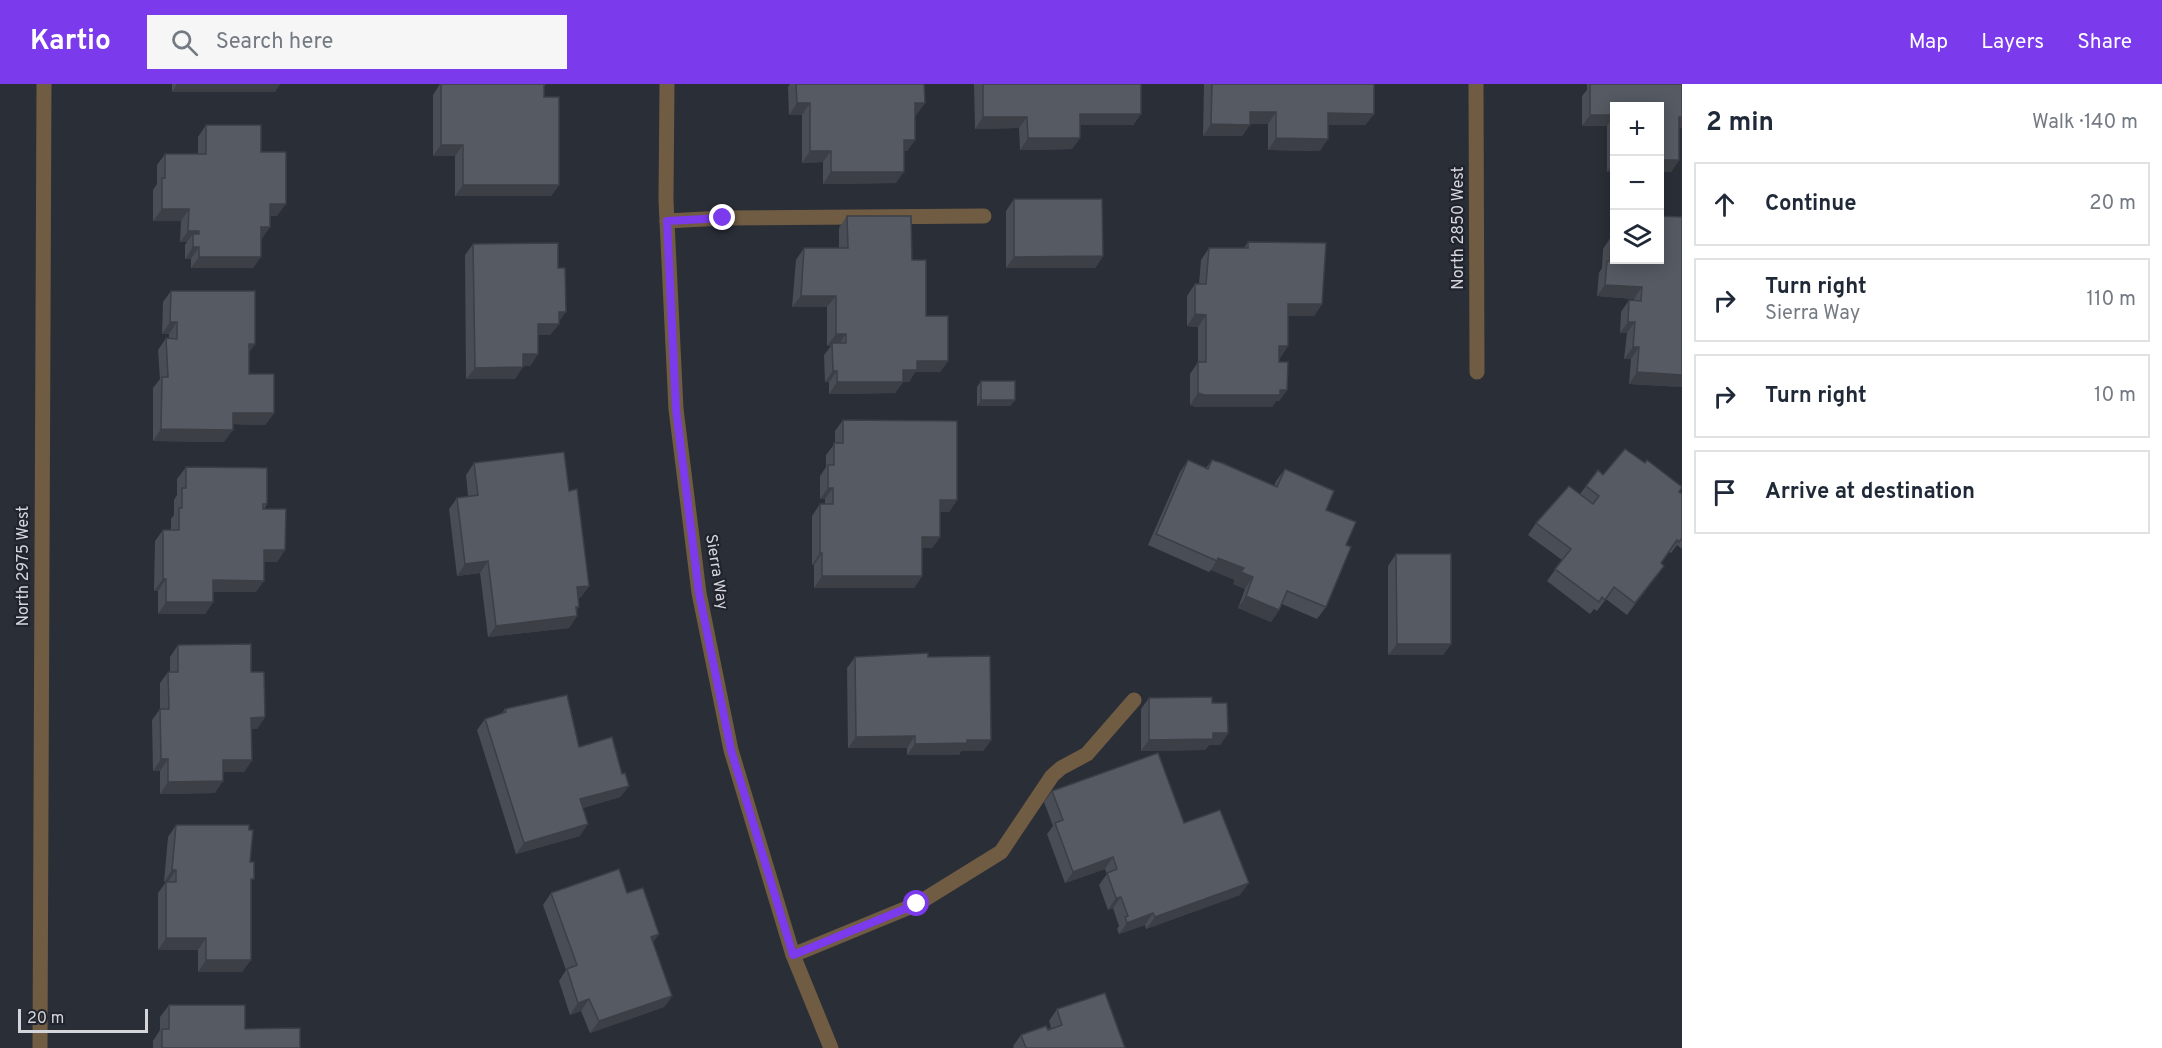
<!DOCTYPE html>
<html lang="en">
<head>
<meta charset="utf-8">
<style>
	body { margin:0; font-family:Overpass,sans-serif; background:#f6f6f7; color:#1f2937 }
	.controls { position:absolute; right:18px; top:18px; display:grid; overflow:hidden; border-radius:0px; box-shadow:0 3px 15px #0003 }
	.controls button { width:54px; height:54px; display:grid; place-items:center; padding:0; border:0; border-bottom:2px solid #e0e1e3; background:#fff; color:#1f2937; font:30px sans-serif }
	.scale { position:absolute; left:18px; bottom:15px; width:130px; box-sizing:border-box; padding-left:6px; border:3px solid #d3d5db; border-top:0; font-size:16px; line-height:21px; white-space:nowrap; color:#d3d5db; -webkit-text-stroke:4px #21242d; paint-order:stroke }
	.stop { position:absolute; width:18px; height:18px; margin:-14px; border:4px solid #7c3aed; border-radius:50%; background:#fff }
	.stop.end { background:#7c3aed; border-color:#fff; box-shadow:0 2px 6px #0008 }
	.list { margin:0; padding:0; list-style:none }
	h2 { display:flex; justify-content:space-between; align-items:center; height:78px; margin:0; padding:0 24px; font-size:26px }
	h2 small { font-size:20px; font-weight:400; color:#747a83 }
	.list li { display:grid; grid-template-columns:39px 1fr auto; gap:18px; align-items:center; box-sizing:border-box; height:84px; margin:0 12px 12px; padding:0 12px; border:2px solid #e0e1e3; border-radius:0px }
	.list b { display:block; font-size:22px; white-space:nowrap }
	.list p { margin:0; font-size:20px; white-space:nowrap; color:#747a83 }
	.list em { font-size:20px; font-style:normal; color:#747a83 }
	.icon { flex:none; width:33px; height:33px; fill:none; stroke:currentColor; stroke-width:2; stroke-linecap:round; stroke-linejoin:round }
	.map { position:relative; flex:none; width:1682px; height:964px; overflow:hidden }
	header { display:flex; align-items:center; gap:36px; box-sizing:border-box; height:84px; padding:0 30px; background:#7c3aed; color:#fff }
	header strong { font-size:28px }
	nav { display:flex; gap:33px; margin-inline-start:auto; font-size:21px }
	.search { width:420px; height:54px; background:#f6f6f7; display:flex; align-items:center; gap:15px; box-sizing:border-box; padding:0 21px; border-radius:0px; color:#747a83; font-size:22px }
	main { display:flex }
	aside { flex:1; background:#fff }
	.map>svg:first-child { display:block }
</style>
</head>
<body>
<header>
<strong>Kartio</strong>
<div class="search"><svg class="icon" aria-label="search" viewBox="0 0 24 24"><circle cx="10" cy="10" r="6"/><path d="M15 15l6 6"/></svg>Search here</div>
<nav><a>Map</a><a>Layers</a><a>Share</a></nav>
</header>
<main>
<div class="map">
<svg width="1682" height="964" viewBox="0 0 1682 964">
	<rect width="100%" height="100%" fill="#2a2e37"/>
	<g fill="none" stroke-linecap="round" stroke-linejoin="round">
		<g stroke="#705b43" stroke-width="15">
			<polyline points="667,137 723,134 984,132"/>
			<polyline points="917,820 1001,768 1052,692 1061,684 1087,670 1134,616"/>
		</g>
		<g stroke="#705b43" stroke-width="15">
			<polyline points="667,0 666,116 676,325 699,509 731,666 793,871 831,964"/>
			<polyline points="1476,0 1477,288"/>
			<polyline points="793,871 917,820"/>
			<polyline points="40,964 44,0"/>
		</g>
	</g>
	<g fill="#494d55">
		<polygon points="172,0 280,0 275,8 172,8"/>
		<polygon points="440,0 546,0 544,2 544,13 559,101 551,112 455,112 455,72 433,72 433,11"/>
		<polygon points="790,0 924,0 925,19 916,31 915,31 915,56 907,67 904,67 896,99 823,100 823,78 802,79 802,31 789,31 788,3"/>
		<polygon points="974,0 1141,0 1141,30 1133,41 1080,41 1080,54 1072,65 1020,66 1019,44 975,45"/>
		<polygon points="1204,0 1374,0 1374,30 1365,41 1328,41 1320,67 1268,66 1268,40 1250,40 1242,52 1203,52"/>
		<polygon points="1587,0 1682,0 1679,44 1679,76 1671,88 1659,88 1614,22 1614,88 1607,88 1607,42 1582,42 1582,12 1587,6"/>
		<polygon points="206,41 261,68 277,132 270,132 261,155 253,184 191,184 191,175 185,175 185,161 187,158 180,158 181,137 153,137 153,106 157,100 157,81 165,70 198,70 198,53"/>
		<polygon points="1014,115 1103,172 1095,184 1006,184 1006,127"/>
		<polygon points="847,132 912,176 926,232 948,277 940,288 915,288 909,298 903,298 895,309 829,310 829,298 825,298 824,271 831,262 827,262 827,223 792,223 796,176 804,164 839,164 839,144"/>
		<polygon points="1611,153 1659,176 1682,303 1629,300 1631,275 1624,275 1627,249 1620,249 1621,228 1629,216 1634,216 1634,215 1597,212 1599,189 1602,184 1603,165"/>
		<polygon points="1248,158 1322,220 1314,232 1288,232 1288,262 1280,274 1279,274 1279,278 1287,306 1279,317 1276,317 1272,323 1196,323 1190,321 1190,290 1198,278 1198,243 1187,242 1187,212 1195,200 1199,200 1201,176 1209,164 1244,164"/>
		<polygon points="473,160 559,238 559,240 550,251 538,251 538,270 530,282 523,282 515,295 466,295 465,171"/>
		<polygon points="171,207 255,260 249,268 249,290 274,329 265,341 233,340 224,358 153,357 153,304 160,295 158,266 166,254 169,254 169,250 162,250 163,218"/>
		<polygon points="981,297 1015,316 1010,322 977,322 977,303"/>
		<polygon points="843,336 957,416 949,428 940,428 940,453 932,464 922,464 922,492 914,504 814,504 814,481 812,481 812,432 820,420 825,420 825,415 820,415 820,392 826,383 826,371 835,359 835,347"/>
		<polygon points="1188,376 1206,384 1212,376 1274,402 1276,397 1285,385 1326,426 1346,461 1326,523 1317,535 1282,520 1279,526 1271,538 1238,524 1245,505 1233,500 1235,496 1211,486 1209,488 1148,461 1180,388"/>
		<polygon points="474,379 569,407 589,502 581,513 578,514 577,532 569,544 488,553 480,489 457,492 449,425 457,414 468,412 466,391"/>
		<polygon points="186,383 267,420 264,425 285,466 277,478 264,478 256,508 213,508 213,518 205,530 158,530 158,507 154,507 155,457 163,446 171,446 171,435 174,431 174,416 177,411 177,395"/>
		<polygon points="1598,386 1603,391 1680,408 1682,410 1682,465 1677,461 1671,469 1669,468 1661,479 1664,482 1627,531 1606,515 1597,527 1594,525 1590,530 1547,497 1562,476 1528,451 1536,439 1580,410"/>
		<polygon points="1396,470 1451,560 1443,571 1388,571 1388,482"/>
		<polygon points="178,561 251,588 265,633 257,645 251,645 252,676 244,688 223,688 215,709 160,710 160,687 153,687 152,636 160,625 160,599 168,588 170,588 170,573"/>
		<polygon points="855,573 928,573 991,656 983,667 961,667 959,671 907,671 907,664 848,664 847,584"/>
		<polygon points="1149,614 1212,619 1228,649 1220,661 1209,661 1205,666 1141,667 1141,625"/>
		<polygon points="505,625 579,663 622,690 629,702 620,713 583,724 580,752 516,770 477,646 485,635 502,629"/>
		<polygon points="1052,707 1184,739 1240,811 1146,845 1145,841 1119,850 1117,845 1119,842 1113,824 1108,826 1099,801 1107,790 1105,785 1065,799 1047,750 1053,742 1044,718"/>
		<polygon points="176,741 250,778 251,799 242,888 198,888 198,866 158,866 158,809 166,798 164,798 168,753"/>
		<polygon points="551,809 627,809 659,850 653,858 672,912 664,923 590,949 581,927 570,931 559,897 566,886 543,821"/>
		<polygon points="169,921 245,945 300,964 153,964 153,957 160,946 160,933"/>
		<polygon points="1057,925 1125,964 1014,964 1013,962 1021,951 1051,944 1049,937"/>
	</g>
	<g fill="#3c3f45">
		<polygon points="177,0 280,0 275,8 172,8"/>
		<polygon points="797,19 810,19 802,31 789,31"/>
		<polygon points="915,19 925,19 916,31 907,31"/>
		<polygon points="1250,28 1276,28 1268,40 1242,40"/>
		<polygon points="1328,29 1374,30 1365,41 1320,41"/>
		<polygon points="1080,30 1141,30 1133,41 1072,41"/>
		<polygon points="1590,31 1614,31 1614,32 1607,42 1582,42"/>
		<polygon points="983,33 1027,33 1019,44 975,45"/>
		<polygon points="1679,33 1682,33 1682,44 1671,44"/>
		<polygon points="1211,40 1250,41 1242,52 1203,52"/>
		<polygon points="1028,54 1080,54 1072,65 1020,66"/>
		<polygon points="1276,54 1328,55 1320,67 1268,66"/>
		<polygon points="904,56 915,56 907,67 896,67"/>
		<polygon points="441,61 463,61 455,72 433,72"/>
		<polygon points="810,67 831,67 823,78 802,79"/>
		<polygon points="1659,76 1679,76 1671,88 1659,88"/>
		<polygon points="1614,77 1614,88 1607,88"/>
		<polygon points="831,88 904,88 896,99 823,100"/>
		<polygon points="463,101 559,101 551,112 455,112"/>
		<polygon points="270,120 286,120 277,132 262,132"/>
		<polygon points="162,125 189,125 181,137 153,137"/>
		<polygon points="261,143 270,143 262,155"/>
		<polygon points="188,147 199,147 193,155 193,150 187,158 180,158"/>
		<polygon points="193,163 199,163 191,175 185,175"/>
		<polygon points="1103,172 1095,184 1006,184 1014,173"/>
		<polygon points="199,173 261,173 253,184 191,184"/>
		<polygon points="1605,201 1642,203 1634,215 1597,212"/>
		<polygon points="801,212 836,212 827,223 792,223"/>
		<polygon points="1288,220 1322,220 1314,232 1280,232"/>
		<polygon points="559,228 566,228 558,239"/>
		<polygon points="1195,230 1206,231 1198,243 1187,242"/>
		<polygon points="170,238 177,238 169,250 162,250"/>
		<polygon points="1628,238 1635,238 1627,249 1620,249"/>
		<polygon points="538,240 559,240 550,251 530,251"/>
		<polygon points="836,250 846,250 838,262 832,259 831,262 827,262"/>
		<polygon points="249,260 255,260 247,272"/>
		<polygon points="1279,262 1288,262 1280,274 1270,274"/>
		<polygon points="1633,263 1639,263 1631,275 1624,275"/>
		<polygon points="523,270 538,270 530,282 515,282"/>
		<polygon points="917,277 948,277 940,288 915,288 909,298 903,298 895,309 829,310 837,298 903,286"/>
		<polygon points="523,283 515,295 466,295 475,284"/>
		<polygon points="833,287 837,287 829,298 825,298"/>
		<polygon points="1637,288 1682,291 1682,303 1629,300"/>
		<polygon points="1287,306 1279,317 1276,317 1272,323 1196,323 1190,321 1198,309"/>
		<polygon points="981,316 1015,316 1010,322 977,322"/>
		<polygon points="233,329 274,329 265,341 224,340"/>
		<polygon points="161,345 233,346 224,358 153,357"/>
		<polygon points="828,404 833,404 825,415 820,415"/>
		<polygon points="940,416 957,416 949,428 932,428"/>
		<polygon points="922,453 940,453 932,464 914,464"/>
		<polygon points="264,466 285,466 277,478 256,478"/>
		<polygon points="820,469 822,469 814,481 812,481"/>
		<polygon points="1218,474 1244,484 1235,496 1211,486"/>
		<polygon points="488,477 480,489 457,492 465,480"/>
		<polygon points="1664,482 1656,493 1627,531 1635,519"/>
		<polygon points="1241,488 1253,493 1245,505 1233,500"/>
		<polygon points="822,492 922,492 914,504 814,504"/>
		<polygon points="163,495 166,495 158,507 154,507"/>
		<polygon points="213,496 264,497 256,508 205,508"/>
		<polygon points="589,502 581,513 569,515 577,503"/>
		<polygon points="1246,512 1279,526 1271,538 1238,524"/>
		<polygon points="166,518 213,518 205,530 158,530"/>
		<polygon points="576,523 579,523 573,533 577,532 569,544 488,553 496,542"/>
		<polygon points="1397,560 1451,560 1443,571 1388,571"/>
		<polygon points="265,633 257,645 243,645 251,634"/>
		<polygon points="1213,649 1228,649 1220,661 1209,661 1205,666 1141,667 1149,656"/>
		<polygon points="915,652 907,664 848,664 856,653"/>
		<polygon points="967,656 991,656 983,667 961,667 959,671 907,671 915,660"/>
		<polygon points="161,675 168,675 160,687 153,687"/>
		<polygon points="223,676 252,676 244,688 215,688"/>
		<polygon points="223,697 215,709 160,710 168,698"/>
		<polygon points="629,702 620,713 572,727 580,715"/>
		<polygon points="588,740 580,752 516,770 524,759"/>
		<polygon points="1113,773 1105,785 1065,799 1073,788"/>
		<polygon points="172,786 176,786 168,798 164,798"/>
		<polygon points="1249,799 1240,811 1146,845 1155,833"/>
		<polygon points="1121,813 1113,824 1108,826 1116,814"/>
		<polygon points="1153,829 1145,841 1119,850 1127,839"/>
		<polygon points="659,850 650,862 651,853"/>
		<polygon points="166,854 206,854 198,866 158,866"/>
		<polygon points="206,876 251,876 242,888 198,888"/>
		<polygon points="672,912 664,923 590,949 599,937"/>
		<polygon points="589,915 581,927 570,931 578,919"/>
	</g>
	<g fill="#555a63" stroke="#3c3f45" stroke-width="1.5">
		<polygon points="441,0 544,0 544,13 559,13 559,101 463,101 463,61 441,61"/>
		<polygon points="796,0 924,0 925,19 915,19 915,56 904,56 904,88 831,88 831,67 810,67 810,19 797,19"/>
		<polygon points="983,0 1141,0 1141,30 1080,30 1080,54 1028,54 1027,33 983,33"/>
		<polygon points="1212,0 1374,0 1374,30 1328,29 1328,55 1276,54 1276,28 1250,28 1250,41 1211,40"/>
		<polygon points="1590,0 1682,0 1682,33 1679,33 1679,76 1659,76 1659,22 1614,22 1614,31 1590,31"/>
		<polygon points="206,41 261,41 261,68 286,68 286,120 270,120 270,143 261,143 261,173 199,173 199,163 193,163 193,150 199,150 199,147 188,147 189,125 162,125 162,94 165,94 165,70 206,70"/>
		<polygon points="1014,115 1102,115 1103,172 1014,173"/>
		<polygon points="847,132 911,132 912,176 926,176 926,232 948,232 948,277 917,277 917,286 903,286 903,298 837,298 837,287 833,287 832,259 846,259 846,250 836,250 836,212 801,212 804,164 848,164"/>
		<polygon points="1659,132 1682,133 1682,291 1637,288 1639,263 1633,263 1635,238 1628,238 1629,216 1641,217 1642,203 1605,201 1607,177 1610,177 1611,153 1614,153 1614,176 1659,176"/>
		<polygon points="1248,158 1326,159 1322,220 1288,220 1288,262 1279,262 1279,278 1288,278 1287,306 1280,306 1280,311 1204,311 1198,309 1198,278 1206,278 1206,231 1195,230 1195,200 1206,200 1209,164 1248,164"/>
		<polygon points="558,159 558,184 565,184 566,228 559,228 559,240 538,240 538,270 523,270 523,283 475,284 473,160"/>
		<polygon points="171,207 255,207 255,260 249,260 249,290 274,290 274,329 233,329 233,346 161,345 162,293 168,293 166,254 177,255 177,238 170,238"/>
		<rect x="981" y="297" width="34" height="19"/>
		<polygon points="843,336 957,337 957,416 940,416 940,453 922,453 922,492 822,492 822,469 820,469 820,420 833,420 833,404 828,404 828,381 834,381 834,359 843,359"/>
		<polygon points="1625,365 1645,379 1647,376 1682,403 1679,408 1682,410 1682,454 1679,458 1677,456 1661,479 1664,482 1635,519 1614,503 1605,516 1602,513 1599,518 1555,485 1571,465 1536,439 1569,402 1593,420 1599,412 1586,402 1598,386 1603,391"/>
		<polygon points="564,368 569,407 577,405 589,502 577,503 579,523 576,523 577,532 496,542 488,477 465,480 457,414 478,411 474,379"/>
		<polygon points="1188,376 1208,385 1212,376 1222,379 1277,403 1285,385 1334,407 1326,426 1356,438 1346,461 1351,463 1326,523 1287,507 1279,526 1246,512 1253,493 1241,488 1244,484 1218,474 1217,477 1156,450"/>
		<polygon points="186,383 267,384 267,420 263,420 263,425 286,425 285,466 264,466 264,497 213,496 213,518 166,518 166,495 163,495 163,446 179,446 179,424 182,424 182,404 186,404"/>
		<polygon points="1396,470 1451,470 1451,560 1397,560"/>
		<polygon points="251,560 251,588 264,588 265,633 251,634 252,676 223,676 223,697 168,698 168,675 161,675 160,625 169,625 168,588 178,588 178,561"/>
		<polygon points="928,569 928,573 990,572 991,656 967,656 967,659 915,660 915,652 856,653 855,573"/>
		<polygon points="567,611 579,663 612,653 622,690 625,689 629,702 580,715 588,740 524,759 485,635 506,628 505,625"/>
		<polygon points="1212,613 1212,619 1227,619 1228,649 1213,649 1213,655 1149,656 1149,614"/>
		<polygon points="1158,669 1184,739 1220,726 1249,799 1155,833 1153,829 1127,839 1125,833 1128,832 1121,813 1116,814 1107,789 1117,785 1113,773 1073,788 1055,739 1063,736 1052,707"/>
		<polygon points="176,741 249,741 249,746 253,746 250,778 254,778 254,795 251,795 251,876 206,876 206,854 166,854 166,798 176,798 176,786 172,786"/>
		<polygon points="619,785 627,809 643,804 659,850 651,853 672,912 599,937 589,915 578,919 567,885 577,881 551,809"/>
		<polygon points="1105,909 1125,964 1025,964 1026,964 1021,951 1046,942 1048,946 1062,941 1057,925"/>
		<polygon points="169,921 245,921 245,945 300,944 300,964 162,964 162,945 169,945"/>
	</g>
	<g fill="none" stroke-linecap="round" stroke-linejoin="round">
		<polyline stroke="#7c3aed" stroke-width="8" points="723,134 667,137 676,325 699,509 731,666 793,871 917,820"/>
	</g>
	<g text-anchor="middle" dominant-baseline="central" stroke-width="4.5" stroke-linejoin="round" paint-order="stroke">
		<g font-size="16" fill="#d3d5db" stroke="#21242d">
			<text transform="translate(1459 144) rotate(-90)">North 2850 West</text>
			<text transform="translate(24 482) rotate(-90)">North 2975 West</text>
			<text transform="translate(716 488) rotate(81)">Sierra Way</text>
		</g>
	</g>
</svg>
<div class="controls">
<button>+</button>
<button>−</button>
<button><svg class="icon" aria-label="layers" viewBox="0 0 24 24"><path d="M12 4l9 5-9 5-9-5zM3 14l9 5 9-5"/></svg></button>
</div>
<div class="scale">20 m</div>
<div class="stop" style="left:917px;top:820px"></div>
<div class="stop end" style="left:723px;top:134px"></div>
</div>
<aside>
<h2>2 min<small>Walk · 140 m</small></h2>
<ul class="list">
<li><svg class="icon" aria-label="ahead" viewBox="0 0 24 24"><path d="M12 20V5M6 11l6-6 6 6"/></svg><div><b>Continue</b></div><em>20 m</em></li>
<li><svg class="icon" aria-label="right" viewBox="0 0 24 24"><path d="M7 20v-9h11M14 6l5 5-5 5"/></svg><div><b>Turn right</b><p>Sierra Way</p></div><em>110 m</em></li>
<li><svg class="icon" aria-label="right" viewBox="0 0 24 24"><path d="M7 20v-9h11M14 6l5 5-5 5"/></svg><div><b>Turn right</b></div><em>10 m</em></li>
<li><svg class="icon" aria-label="arrive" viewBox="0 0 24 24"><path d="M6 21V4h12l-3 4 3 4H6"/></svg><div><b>Arrive at destination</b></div></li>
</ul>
</aside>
</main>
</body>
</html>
